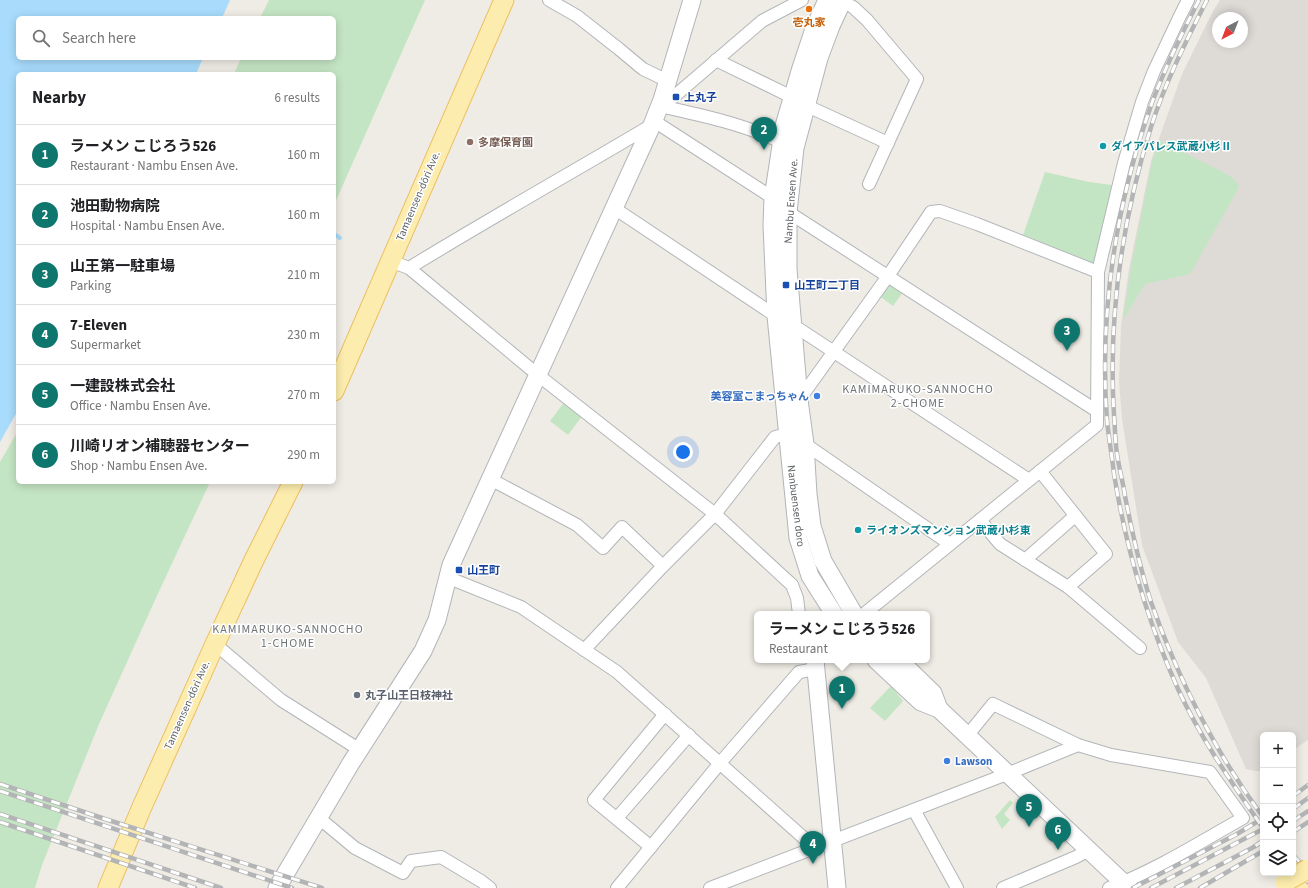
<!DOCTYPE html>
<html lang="en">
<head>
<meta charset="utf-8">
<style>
	body { margin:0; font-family:"Source Sans 3","Noto Sans JP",sans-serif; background:#f6f6f6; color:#202124 }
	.controls { position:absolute; right:12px; bottom:12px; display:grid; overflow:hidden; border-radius:6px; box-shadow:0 2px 10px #0003 }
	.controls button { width:36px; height:36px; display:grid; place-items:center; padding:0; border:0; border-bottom:1px solid #e0e0e0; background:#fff; color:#202124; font:20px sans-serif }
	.compass { position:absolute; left:1212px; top:12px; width:36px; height:36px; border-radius:50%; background:#fff; box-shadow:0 2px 10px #0003; rotate:222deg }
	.you { position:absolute; left:683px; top:452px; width:14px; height:14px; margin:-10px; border:3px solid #fff; border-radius:50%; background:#1a73e8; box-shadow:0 0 0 6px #1a73e833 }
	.badge { display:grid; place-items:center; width:26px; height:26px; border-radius:50%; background:#0f766e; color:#fff; font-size:13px; font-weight:700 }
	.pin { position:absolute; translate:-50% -33px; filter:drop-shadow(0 1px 2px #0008) }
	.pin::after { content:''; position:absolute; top:21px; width:14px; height:12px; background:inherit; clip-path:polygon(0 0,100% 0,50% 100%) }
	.popup { position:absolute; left:754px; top:611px; width:176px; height:52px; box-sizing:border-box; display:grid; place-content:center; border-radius:6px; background:#fff; filter:drop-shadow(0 1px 3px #0005); font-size:13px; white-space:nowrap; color:#757577 }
	.popup b { font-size:15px; color:#202124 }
	.popup::after { content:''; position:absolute; left:50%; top:100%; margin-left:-8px; border:8px solid transparent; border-top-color:#fff }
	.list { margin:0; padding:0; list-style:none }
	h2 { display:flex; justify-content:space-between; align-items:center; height:52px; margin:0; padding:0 16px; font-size:17px }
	h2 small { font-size:13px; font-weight:400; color:#757577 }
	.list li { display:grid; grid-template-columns:26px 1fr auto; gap:12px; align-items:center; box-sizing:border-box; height:60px; padding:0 16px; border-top:1px solid #e0e0e0 }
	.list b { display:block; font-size:15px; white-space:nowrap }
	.list p { margin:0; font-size:13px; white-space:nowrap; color:#757577 }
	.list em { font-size:13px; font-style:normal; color:#757577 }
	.icon { flex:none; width:22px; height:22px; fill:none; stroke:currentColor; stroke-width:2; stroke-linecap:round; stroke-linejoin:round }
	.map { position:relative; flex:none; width:1308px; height:888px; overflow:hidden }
	.search { position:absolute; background:#fff; box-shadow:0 2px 10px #0003; left:16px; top:16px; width:320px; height:44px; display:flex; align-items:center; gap:10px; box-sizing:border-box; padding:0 14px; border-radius:6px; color:#757577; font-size:15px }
	.panel { position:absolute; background:#fff; box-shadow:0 2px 10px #0003; left:16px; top:72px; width:320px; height:412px; border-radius:6px }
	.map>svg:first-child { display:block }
</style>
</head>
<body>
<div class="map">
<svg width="1308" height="888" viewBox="0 0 1308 888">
	<rect width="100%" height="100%" fill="#efece5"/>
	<path fill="#dedbd7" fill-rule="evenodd" d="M1220 0H1308V740L1293 750V735H1263V771H1255L1246 769 1206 678 1178 642 1142 545 1122 419 1119 381 1121 326 1129 269 1151 161 1182 74 1213 11ZM1218 18H1242V42H1218Z"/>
	<g fill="#c4e5c3">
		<polygon points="269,0 425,0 334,205 334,74 234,74 241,58 334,58 334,18 260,18"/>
		<polygon points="1159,140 1221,171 1234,179 1239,185 1237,191 1190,274 1145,284 1123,320 1131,268 1152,161"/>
		<polygon points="1045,172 1089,182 1112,185 1099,265 1023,235"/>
		<polygon points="888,282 905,289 893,306 878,295"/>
		<polygon points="565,401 583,415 568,435 550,421"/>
		<polygon points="18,431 18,482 210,482 155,600 99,724 42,865 35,888 0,888 0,462"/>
		<polygon points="891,686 903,701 885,721 870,708"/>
		<polygon points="1010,800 1013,803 1004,814 1010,820 1002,829 995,817"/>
	</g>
	<polygon fill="#a8dbfc" points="0,0 230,0 222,18 18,18 18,58 203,58 196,74 18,74 18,410 0,442"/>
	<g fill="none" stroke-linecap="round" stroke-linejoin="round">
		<polyline stroke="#a8dbfc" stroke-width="4" points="334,234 340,238"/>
		<defs>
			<g id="street">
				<polyline points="549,0 577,16 619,49 643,69 668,81"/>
				<polyline points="836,0 843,2 853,7 867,20 917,79 869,184"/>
				<polyline points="716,60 792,97"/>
				<polyline points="805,105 888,143"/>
				<polyline points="660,106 670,100 762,21 802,0"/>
				<path d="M660 106C701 115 743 124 781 142"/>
				<polyline points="654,121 773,198"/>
				<polyline points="614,208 776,316"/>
				<polyline points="788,212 1097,411"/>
				<path d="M390 261 409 268C489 219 571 173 652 125"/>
				<polyline points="409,268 538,375 715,514 792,585 797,598 799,614"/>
				<polyline points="793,325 1029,480"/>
				<polyline points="799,400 888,276 931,212 940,211 977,224 1098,272"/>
				<polyline points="805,444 950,544"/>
				<polyline points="1040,471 1106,554 1068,587"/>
				<polyline points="490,479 577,525 603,548 622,527 663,566"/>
				<polyline points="980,520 1000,544 1068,587 1140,648"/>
				<polyline points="1025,560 1075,516"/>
				<polyline points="449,578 521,607 617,672 814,847"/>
				<polyline points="864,614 1097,425 1098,272 1124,163 1142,102 1154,71 1179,18 1188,0"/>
				<polyline points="215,644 281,700 360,750"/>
				<polyline points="584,650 663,566 715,514 775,437 788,434"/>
				<path d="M967 736 993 704 1078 745 1111 755 1210 772 1243 818C1199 843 1156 870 1109 888"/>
				<polyline points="914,810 957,888"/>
				<polyline points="319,818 355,848 403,873 411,861 441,857 481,881 490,888"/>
				<polyline points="617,818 689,735"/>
				<polyline points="651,847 594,800 665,714"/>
				<polyline points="617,888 720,763 799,672 816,669"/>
				<polyline points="710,888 1007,774 1078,745"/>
				<polyline points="1003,888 1076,857 1089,850"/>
			</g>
			<g id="secondary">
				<polyline points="827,0 814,29 801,68 784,126 773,198 772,225 776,316 798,538 810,576 834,614"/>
				<polyline points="843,0 831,26 819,58 795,148 788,212 788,269 799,400 805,444 808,494 812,526 823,561 854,614"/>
				<polyline points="815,660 837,888"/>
				<polyline points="876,660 921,702 939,709 1129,888"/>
				<polyline points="899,660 933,693 939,709"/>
				<polyline points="277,888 351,763 423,651 437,620 451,565 652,125 662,100 692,0"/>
			</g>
			<g id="primary">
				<polyline points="334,391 504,0"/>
				<polyline points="108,888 141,809 215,644 254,560 293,482"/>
				<polyline points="1301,888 1308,884"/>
			</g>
		</defs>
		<use href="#street" stroke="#b2b6b9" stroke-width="14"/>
		<use href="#secondary" stroke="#b1b5b9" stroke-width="19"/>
		<use href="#primary" stroke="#edbf60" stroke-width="21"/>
		<use href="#street" stroke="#fff" stroke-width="12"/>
		<use href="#secondary" stroke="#fff" stroke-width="17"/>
		<use href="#primary" stroke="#fcecad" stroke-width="19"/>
		<defs>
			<g id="rail">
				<path d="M1199 0C1182 33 1166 66 1153 100 1116 203 1099 312 1107 421 1109 439 1112 456 1114 474 1126 548 1147 620 1178 689 1201 739 1232 783 1263 828"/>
				<path d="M1207 0C1186 41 1165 83 1151 127 1122 220 1108 317 1114 415 1115 427 1115 441 1117 454 1119 468 1123 482 1125 496 1132 532 1140 568 1151 602 1178 678 1215 752 1263 817"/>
				<polyline points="0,784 105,819 322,888"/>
				<polyline points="0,791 292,888"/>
				<polyline points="1293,796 1308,785"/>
				<polyline points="1293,809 1308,798"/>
				<polyline points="0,814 221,888"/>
				<polyline points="1293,821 1308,811"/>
				<polyline points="0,822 195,888"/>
				<polyline points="1293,832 1308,822"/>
				<polyline points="1293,855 1308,871"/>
				<polyline points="1293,865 1308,882"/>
				<polyline points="1133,888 1237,834 1263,818"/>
				<polyline points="1151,888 1263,829"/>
				<polyline points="1176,888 1252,848 1263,841"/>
				<polyline points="1200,888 1263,851"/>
			</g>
		</defs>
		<use href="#rail" stroke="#b3b4b5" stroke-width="4.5"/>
		<use href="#rail" stroke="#fff" stroke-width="3" stroke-dasharray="9" stroke-linecap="butt"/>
		<defs>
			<polyline id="primary-bridge" points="1285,882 1308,869"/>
		</defs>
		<use href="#primary-bridge" stroke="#edbf60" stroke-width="21" stroke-linecap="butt"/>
		<use href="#primary-bridge" stroke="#fcecad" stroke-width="19"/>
	</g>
	<circle fill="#e8710a" stroke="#fff" stroke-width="1.5" cx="809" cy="9" r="4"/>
	<g fill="#1a4fb4" stroke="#fff" stroke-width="1.5">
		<rect x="672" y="93" width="8" height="8" rx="2"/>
		<rect x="782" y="281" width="8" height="8" rx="2"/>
		<rect x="455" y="566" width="8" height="8" rx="2"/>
	</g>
	<circle fill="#8d6e63" stroke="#fff" stroke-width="1.5" cx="470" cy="142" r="4"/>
	<g fill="#0f9aa8" stroke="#fff" stroke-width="1.5">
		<circle cx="1103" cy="146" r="4"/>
		<circle cx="858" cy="530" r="4"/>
	</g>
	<g fill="#3f7fe0" stroke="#fff" stroke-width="1.5">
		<circle cx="817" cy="396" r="4"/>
		<circle cx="947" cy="761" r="4"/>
	</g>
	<circle fill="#6b7280" stroke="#fff" stroke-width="1.5" cx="357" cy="695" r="4"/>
	<g text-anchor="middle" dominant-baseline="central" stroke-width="3" stroke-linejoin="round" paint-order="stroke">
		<g font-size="11" font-weight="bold" fill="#c56008" stroke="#fff">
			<text x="809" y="22">壱丸家</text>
		</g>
		<g font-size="11" font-weight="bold" fill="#164399" stroke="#fff" text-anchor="start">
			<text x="684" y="97">上丸子</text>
			<text x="794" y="285">山王町二丁目</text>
			<text x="467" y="570">山王町</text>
		</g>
		<g font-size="11" font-weight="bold" fill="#785e54" stroke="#fff" text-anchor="start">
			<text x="478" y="142">多摩保育園</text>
		</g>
		<g font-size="11" font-weight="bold" fill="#0d838f" stroke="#fff" text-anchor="start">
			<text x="1111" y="146">ダイアパレス武蔵小杉Ⅱ</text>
			<text x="866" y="530">ライオンズマンション武蔵小杉東</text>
		</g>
		<g font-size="11" fill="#5d6165" stroke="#fff">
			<text transform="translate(418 196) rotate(-67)">Tamaensen-dōri Ave.</text>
			<text transform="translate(791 201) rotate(-86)">Nambu Ensen Ave.</text>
			<text transform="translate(796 506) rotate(83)">Nanbuensen doro</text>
			<text transform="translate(187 705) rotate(-66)">Tamaensen-dōri Ave.</text>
		</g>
		<g font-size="11" font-weight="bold" fill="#366cbe" stroke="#fff" text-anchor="end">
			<text x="809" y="396">美容室こまっちゃん</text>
			<text x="955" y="761" text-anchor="start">Lawson</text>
		</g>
		<g font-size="11" font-weight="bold" fill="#5b616d" stroke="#fff" text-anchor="start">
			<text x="365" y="695">丸子山王日枝神社</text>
		</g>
		<g font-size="12" letter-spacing="1" fill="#6e7377" stroke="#fff">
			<text x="918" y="389">KAMIMARUKO-SANNOCHO<tspan x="918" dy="14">2-CHOME</tspan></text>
			<text x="288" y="629">KAMIMARUKO-SANNOCHO<tspan x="288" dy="14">1-CHOME</tspan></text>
		</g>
	</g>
</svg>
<div class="controls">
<button>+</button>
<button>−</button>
<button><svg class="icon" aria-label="locate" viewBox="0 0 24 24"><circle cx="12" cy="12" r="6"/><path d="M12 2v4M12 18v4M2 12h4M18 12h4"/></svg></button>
<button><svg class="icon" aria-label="layers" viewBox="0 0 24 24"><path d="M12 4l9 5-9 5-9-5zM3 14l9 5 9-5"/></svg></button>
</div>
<svg class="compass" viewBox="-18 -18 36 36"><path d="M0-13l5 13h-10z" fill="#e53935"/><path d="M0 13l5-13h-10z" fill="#757577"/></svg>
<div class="you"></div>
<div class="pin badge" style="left:842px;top:709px">1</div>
<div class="popup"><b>ラーメン こじろう526</b>Restaurant</div>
<div class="pin badge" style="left:764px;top:150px">2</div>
<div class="pin badge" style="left:1067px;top:351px">3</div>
<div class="pin badge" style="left:813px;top:864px">4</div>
<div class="pin badge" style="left:1029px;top:827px">5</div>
<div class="pin badge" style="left:1058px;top:850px">6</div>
<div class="search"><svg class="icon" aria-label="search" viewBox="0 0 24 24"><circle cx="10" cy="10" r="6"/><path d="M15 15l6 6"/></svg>Search here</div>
<section class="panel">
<h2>Nearby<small>6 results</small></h2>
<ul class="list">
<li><span class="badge">1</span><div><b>ラーメン こじろう526</b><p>Restaurant · Nambu Ensen Ave.</p></div><em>160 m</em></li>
<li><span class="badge">2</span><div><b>池田動物病院</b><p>Hospital · Nambu Ensen Ave.</p></div><em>160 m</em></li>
<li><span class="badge">3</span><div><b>山王第一駐車場</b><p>Parking</p></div><em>210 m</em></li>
<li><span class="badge">4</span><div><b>7-Eleven</b><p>Supermarket</p></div><em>230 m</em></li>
<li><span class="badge">5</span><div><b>一建設株式会社</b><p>Office · Nambu Ensen Ave.</p></div><em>270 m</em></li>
<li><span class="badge">6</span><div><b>川崎リオン補聴器センター</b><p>Shop · Nambu Ensen Ave.</p></div><em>290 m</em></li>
</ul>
</section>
</div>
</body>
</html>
